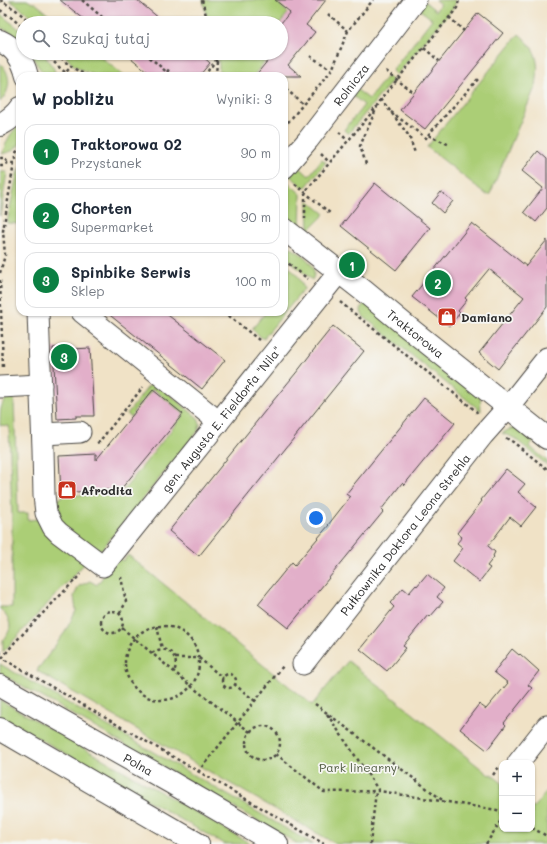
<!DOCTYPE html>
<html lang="pl">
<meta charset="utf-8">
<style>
:root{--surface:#fff;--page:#f6f6f7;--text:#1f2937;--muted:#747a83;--line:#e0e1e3;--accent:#0b8043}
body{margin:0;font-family:Mali,sans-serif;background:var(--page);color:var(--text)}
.controls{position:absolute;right:12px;bottom:12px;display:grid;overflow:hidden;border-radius:8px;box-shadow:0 1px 3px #0004}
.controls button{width:36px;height:36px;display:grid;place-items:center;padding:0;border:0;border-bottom:1px solid var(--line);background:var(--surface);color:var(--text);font:20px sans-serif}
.you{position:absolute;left:316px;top:518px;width:14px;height:14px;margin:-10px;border:3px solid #fff;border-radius:50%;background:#1a73e8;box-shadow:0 0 0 6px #1a73e833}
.badge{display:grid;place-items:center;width:26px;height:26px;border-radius:50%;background:var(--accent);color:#fff;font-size:13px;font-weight:700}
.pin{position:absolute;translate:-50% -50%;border:2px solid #fff;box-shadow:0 1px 4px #0006}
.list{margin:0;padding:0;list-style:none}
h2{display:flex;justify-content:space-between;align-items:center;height:52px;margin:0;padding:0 16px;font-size:17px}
h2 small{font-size:13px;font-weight:400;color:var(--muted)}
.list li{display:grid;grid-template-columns:26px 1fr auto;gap:12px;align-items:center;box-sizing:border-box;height:56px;margin:0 8px 8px;padding:0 8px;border:1px solid var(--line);border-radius:12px}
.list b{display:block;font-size:15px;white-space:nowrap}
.list p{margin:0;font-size:13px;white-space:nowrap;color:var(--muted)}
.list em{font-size:13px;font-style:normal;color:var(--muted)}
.icon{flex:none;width:22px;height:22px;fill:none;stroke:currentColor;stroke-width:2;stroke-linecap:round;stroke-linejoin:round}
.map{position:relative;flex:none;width:547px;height:844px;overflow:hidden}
.search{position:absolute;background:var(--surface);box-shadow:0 1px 3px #0004;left:16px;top:16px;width:272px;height:44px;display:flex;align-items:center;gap:10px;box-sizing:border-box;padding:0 14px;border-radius:22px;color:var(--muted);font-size:15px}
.panel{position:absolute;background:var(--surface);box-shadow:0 1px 3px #0004;left:16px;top:72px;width:272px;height:244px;border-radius:12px}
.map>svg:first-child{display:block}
</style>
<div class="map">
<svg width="547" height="844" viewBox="0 0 547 844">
<rect width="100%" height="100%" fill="#f6f6f2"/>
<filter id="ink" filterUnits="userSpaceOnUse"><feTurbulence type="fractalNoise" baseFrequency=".025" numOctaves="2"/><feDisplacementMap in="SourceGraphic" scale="8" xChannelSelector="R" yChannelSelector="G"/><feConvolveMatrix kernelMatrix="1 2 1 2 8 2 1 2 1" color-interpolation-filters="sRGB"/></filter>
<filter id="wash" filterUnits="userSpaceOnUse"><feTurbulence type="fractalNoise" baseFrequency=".012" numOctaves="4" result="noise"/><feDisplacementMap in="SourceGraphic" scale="16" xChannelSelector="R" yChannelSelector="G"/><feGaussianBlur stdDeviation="0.9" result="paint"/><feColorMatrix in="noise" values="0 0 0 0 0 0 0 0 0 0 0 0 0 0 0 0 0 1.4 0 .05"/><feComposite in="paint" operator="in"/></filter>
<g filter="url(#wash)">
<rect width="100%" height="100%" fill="#f0e2c6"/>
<!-- green -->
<path fill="#abce76" stroke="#6b7c50" d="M9 0H27L32 3H35L60 23H37L18 6Z
M203 0H282L279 4 288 13 280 23H208Z
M435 0H456L454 7 396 75 392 71 432 19 420 10 424 1 436 11 440 4Z
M0 14 23 32V43L13 34 0 27Z
M519 34C537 49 540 62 536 85L490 194 487 195 427 147Z
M30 53H43L54 69 56 76C53 76 51 77 49 76 41 74 34 59 30 53Z
M63 53H96L124 76H96L80 69 73 65Z
M216 53H270L271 54 253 76H219V64Z
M0 63C12 74 11 91 0 102Z
M387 76 392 81 348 134 344 130 364 105 352 95 356 89 369 99Z
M20 125V144L12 151 2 154C7 141 9 133 20 125Z
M322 159 326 162 306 187H303L288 174 298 166 309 176Z
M20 166V224L7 223 17 174Z
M1 172H7L0 216Z
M284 179 301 194 300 230 284 218Z
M308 200 325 214 309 230Z
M284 244C294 249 314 260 314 273 314 276 313 278 312 280L284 256Z
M284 263C293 270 300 277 304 289L263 339 252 329 266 312H284Z
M365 302 480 394 481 411 364 317C359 311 361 308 365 302Z
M153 383H156L198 418 200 424 198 431 102 549 93 550 61 524 54 506 59 498 64 495H85L123 491 184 414 153 389 133 412 135 414 132 418 127 414 147 388Z
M12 395 14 400 18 513H28V520L39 519 86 562 3 652V640C14 628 11 620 0 609V607H12V520L9 426 0 425C0 412 0 399 12 395Z
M519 425 535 439 529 446 547 461V465L514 438 502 433Z
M128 555 312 705 348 661 489 775 491 774 502 783V829H532V807L534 808 547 791V844H336L198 765 37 671 39 667 41 665 65 632 76 611 74 596 79 586 90 581 97 585 110 567 119 558 123 561Z
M0 664 313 844H298L0 673Z
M0 700 251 844H224L0 716Z"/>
<g id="blocks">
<!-- building -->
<path fill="#e2afc9" d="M60 0H137L165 23H89Z
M275 0H326L306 25 315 32 288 65 301 76H255L274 53H281V23L290 12Z
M478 13 503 33 425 129 400 110Z
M125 53H199L210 63 199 76H153Z
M538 151 547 159V208L536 222 524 212 543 188 522 171Z
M375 183 430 228 396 270 341 226Z
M441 192 453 201 443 213 432 203Z
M472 223 526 266 547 240V307L498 369 479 353 524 297 489 269 465 298 467 300 458 311 460 313 449 326 412 297Z
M106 312H164L225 360 202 389Z
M333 326 364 351 199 556 169 531 273 401 300 368 316 347Z
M73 347V349L90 348 94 416H76V418L57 419 53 348Z
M153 390 183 414 121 489 61 493 59 456 96 454V460Z
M424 398 455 423 404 485 402 483 381 510 383 512 288 628 258 604 292 562 295 565 329 525H328L350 497 346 494Z
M506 469 525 484 518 492 536 507 521 526 510 517 488 546 495 552 493 556 494 557 487 566 490 568 479 582 453 561 463 548 457 543 462 537 457 533 482 501 481 500Z
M427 574 444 588 437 597 443 602 430 617 428 615 403 646 406 648 387 671 360 649 394 607 390 603 403 588 409 593 416 585 417 586Z
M512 649 519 655 520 654 539 671 528 685 532 688 504 723 506 725 487 750 460 729 479 704 486 709 508 683 494 672Z"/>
</g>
</g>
<g filter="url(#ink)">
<use href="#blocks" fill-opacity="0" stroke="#494642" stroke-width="1"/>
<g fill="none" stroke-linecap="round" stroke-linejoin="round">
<defs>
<g id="street">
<path id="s1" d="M284 168 308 140 416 0"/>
<path id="s2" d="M38 312 43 449 44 495 46 513 53 527 59 533 103 566 339 272"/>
<path d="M82 312 209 414 218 423"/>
<path d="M0 387 41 385"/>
<path d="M43 434 80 432"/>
<path id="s3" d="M303 664 483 435 508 407 547 358"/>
<path d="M518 763 547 726"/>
</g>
<g id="secondary">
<path d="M0 41C16 48 23 60 27 76"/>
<path d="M0 125C8 120 15 116 20 108"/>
<path id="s4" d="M284 229 365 292 405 325 547 438"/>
<path id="s5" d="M0 686 172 783 277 844"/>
<path d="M0 729 198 844"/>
</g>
</defs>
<!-- street casing -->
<use href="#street" stroke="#494642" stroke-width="23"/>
<!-- secondary casing -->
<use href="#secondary" stroke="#494642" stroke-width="24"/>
<!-- path -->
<path stroke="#494642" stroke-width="2.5" stroke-dasharray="3 3" stroke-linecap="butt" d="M0 0 16 10 31 23
M82 0 109 23
M202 0 208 23
M0 10 12 18 23 28
M328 14 348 31
M449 17 464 31
M424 48 439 61
M46 53C54 62 61 71 72 76
M57 53C67 65 75 70 89 76
M145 53 171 76
M310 56 332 70
M386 71 414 93
M167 72 170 68
M63 76 65 73 71 67
M204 76 217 59 216 53
M216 76 217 60
M286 89 303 104
M381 99 409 136 415 153
M391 112 426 138 428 135 450 145
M284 127 332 70 348 31 373 0
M339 132 347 140
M428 135 478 79
M321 154 329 162
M0 158H4L8 163
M15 159C14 154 17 151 20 148
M366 164 360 146 377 107
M0 166H3L8 163H14L15 159 20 157
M295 184 331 214
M305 219V192L379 104 381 99 457 8 459 0
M284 260 308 279
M0 273 5 255 3 231 14 163
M0 280 3 368
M340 302 476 411 477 413
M224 312 259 340
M506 438 513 442 547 469
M97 443 99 442 143 387
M101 622a11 11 0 1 1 22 0a11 11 0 1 1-22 0Z
M120 613 126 602 121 577
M125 663a37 37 0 1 1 74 0a37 37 0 1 1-74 0Z
M157 626 162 649
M122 628 191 686 250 732
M0 651 2 658
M152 653C166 643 181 656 174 672
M0 657 324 844
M2 658 15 642 81 574
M175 658H199L223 678
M222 681a7 7 0 1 1 14 0a7 7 0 1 1-14 0Z
M234 684 255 701
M315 704 445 802
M327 714 379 791
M246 743a17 17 0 1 1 34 0a17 17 0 1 1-34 0Z
M276 754 324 792 379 791 497 810 502 813
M198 772 283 666
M493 775 499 767
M532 828 547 836
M370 844 376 791
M486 844 502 819"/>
<!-- street -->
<use href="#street" stroke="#fff" stroke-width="21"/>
<!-- secondary -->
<use href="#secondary" stroke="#fff" stroke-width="22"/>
</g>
</g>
<!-- icons -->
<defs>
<symbol id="shop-square" viewBox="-11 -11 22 22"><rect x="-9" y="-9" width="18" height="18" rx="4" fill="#c8321e" stroke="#f6f6f2"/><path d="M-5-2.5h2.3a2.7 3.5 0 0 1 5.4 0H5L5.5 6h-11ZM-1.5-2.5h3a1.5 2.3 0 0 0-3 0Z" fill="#fff"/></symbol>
</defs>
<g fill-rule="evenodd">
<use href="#shop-square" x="436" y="306" width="22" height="22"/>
<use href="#shop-square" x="56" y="479" width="22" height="22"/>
</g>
<g text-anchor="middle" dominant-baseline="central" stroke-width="3.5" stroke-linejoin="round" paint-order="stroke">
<!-- street labels -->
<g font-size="12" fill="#2b2b2b" stroke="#f6f6f2">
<text stroke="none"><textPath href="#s1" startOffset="107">Rolnicza</textPath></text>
<text stroke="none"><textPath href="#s4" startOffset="168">Traktorowa</textPath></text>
<text stroke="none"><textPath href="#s2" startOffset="469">gen. Augusta E. Fieldorfa "Nila"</textPath></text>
<text stroke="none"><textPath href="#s3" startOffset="165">Pułkownika Doktora Leona Strehla</textPath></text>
<text stroke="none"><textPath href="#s5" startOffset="159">Polna</textPath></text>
</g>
<!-- poi labels -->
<g font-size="12" font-weight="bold" fill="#2b2b2b" stroke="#f6f6f2" text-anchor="start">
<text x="461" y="317">Damiano</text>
<text x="81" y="490">Afrodita</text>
</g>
<!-- park labels -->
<g font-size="12" fill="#515c42" stroke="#f6f6f2">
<text x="358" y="767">Park linearny</text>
</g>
</g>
</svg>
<div class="controls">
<button>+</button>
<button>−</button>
</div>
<div class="you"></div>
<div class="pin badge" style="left:352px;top:265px">1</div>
<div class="pin badge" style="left:438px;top:283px">2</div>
<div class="pin badge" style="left:64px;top:357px">3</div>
<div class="search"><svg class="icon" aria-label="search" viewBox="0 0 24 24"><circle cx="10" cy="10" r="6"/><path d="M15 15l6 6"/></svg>Szukaj tutaj</div>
<section class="panel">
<h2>W pobliżu<small>Wyniki: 3</small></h2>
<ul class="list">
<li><span class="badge">1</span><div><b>Traktorowa 02</b><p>Przystanek</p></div><em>90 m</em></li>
<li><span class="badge">2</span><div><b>Chorten</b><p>Supermarket</p></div><em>90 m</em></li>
<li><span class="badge">3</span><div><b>Spinbike Serwis</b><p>Sklep</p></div><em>100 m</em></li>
</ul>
</section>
</div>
